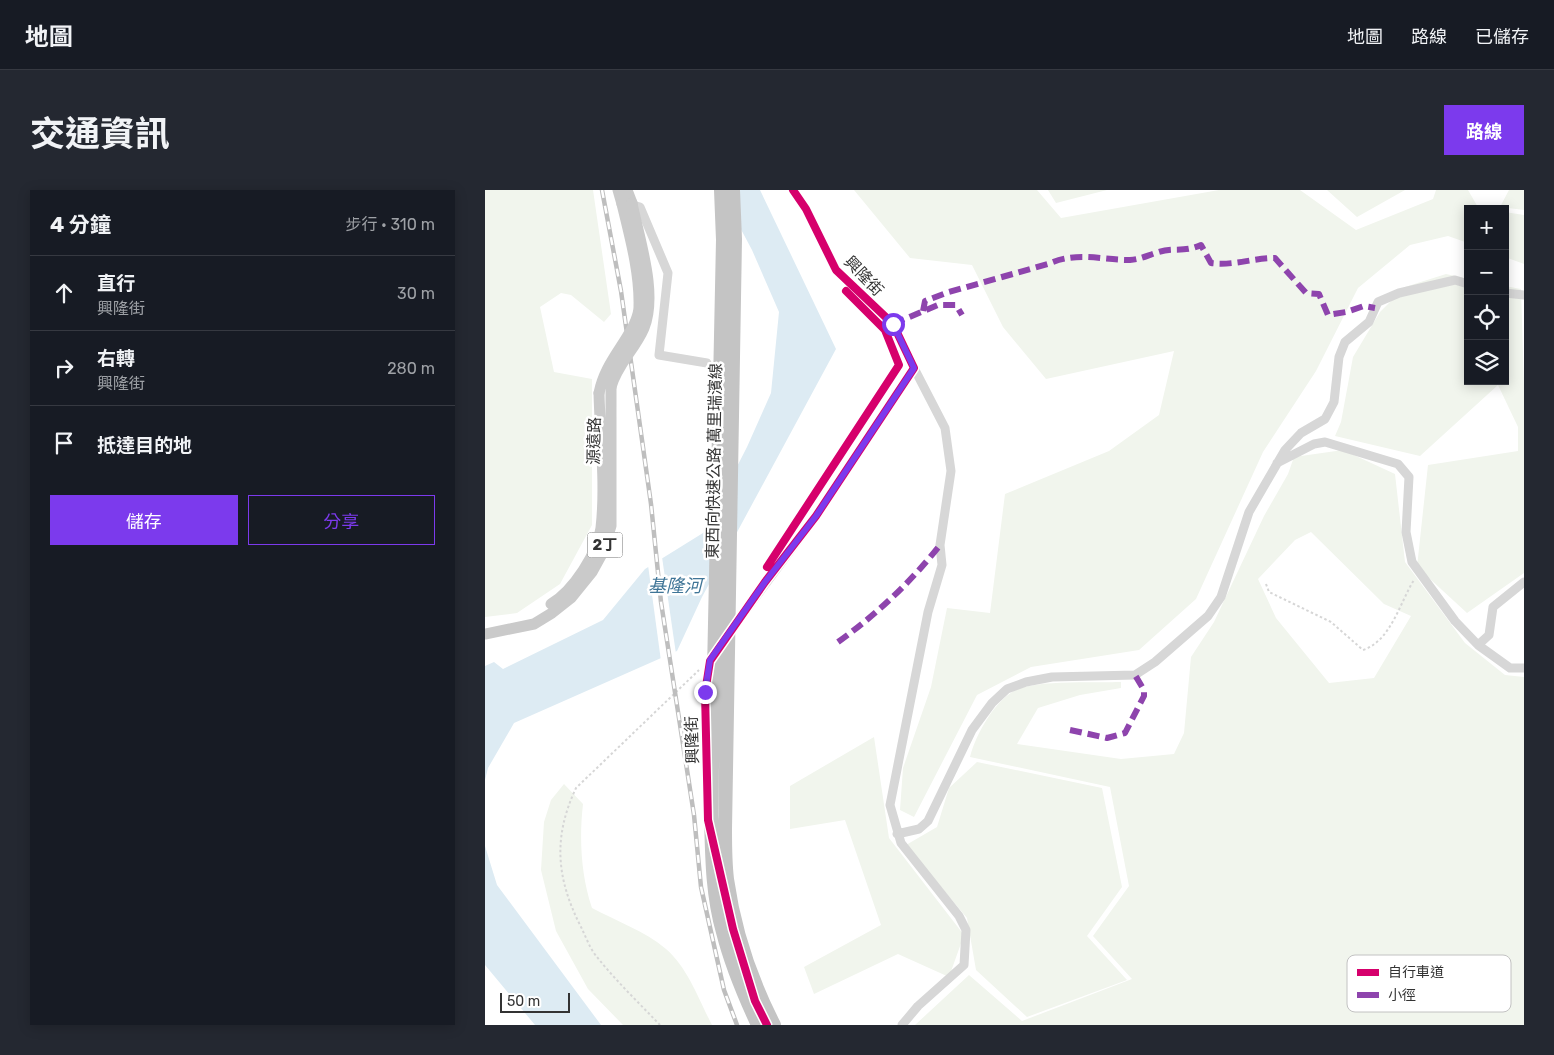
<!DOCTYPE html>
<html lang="zh-TW">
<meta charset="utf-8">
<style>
:root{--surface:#171b24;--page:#242831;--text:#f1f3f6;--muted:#9ea1a6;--line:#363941;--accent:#7c3aed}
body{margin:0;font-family:Rubik,"Noto Sans TC",sans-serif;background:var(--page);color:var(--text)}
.controls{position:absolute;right:15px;top:15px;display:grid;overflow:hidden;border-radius:0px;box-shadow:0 2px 12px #0003}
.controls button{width:45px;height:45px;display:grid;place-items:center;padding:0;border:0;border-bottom:1px solid var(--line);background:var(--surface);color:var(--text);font:25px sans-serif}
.scale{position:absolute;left:15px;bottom:12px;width:70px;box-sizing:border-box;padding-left:5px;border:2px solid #333;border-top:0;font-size:14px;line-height:18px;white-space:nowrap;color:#333;-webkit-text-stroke:4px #fff;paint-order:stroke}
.stop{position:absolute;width:15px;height:15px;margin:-11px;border:4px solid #7c3aed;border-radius:50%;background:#fff}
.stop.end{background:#7c3aed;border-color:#fff;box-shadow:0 1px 5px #0008}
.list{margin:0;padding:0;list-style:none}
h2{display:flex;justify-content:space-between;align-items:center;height:65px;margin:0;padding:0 20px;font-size:21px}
h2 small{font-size:16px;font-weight:400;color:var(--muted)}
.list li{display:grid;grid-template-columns:32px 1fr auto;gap:15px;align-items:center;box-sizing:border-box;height:75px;padding:0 20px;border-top:1px solid var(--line)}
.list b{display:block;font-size:19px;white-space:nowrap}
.list p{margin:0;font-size:16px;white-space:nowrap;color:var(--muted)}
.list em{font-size:16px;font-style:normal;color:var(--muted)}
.actions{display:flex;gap:10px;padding:15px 20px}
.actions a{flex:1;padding:11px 0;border:1px solid var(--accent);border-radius:0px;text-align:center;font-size:18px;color:var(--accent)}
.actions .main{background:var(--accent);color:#fff}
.icon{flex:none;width:28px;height:28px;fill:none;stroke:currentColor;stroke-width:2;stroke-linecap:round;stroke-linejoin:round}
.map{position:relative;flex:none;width:1039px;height:835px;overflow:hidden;border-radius:0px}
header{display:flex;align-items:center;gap:30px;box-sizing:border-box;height:70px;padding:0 25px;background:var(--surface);border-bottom:1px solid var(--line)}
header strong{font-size:24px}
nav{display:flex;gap:28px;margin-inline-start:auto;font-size:18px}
.intro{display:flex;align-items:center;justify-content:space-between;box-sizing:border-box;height:120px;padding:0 30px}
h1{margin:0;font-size:35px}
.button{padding:12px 22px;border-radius:0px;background:var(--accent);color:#fff;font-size:18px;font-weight:700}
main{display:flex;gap:30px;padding:0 30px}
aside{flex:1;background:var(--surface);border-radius:0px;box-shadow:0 2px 12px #0003}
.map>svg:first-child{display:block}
</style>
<header>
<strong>地圖</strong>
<nav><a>地圖</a><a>路線</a><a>已儲存</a></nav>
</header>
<div class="intro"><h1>交通資訊</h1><a class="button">路線</a></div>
<main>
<aside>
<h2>4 分鐘<small>步行 · 310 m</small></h2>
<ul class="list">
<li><svg class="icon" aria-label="ahead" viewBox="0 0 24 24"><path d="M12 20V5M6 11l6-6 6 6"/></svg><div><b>直行</b><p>興隆街</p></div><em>30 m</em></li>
<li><svg class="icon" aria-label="right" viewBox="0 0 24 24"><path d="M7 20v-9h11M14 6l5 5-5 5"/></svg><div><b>右轉</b><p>興隆街</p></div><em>280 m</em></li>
<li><svg class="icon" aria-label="arrive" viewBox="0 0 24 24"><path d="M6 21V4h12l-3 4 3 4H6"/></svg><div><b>抵達目的地</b></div></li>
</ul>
<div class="actions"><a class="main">儲存</a><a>分享</a></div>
</aside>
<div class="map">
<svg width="1039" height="835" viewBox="0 0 1039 835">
<rect width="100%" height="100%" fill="#fff"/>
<!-- green -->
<path fill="#f1f5ed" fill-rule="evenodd" d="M0 0H108L126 124 119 132 86 105 76 103 55 117 69 182 107 189V335L75 394 32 423 0 427Z
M369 0H552L576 28 734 0H815L871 40 948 9 951 0H983L994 19H983V53L963 46 925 55 873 98 831 181 778 262 711 409 654 460 546 477 492 505 429 627 415 620 418 578 446 497 462 418 505 423 520 304 624 261 674 225 689 161 561 189 518 137 487 75 425 68Z
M563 0H622L571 13Z
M842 0H920L872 27Z
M1024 0H1039V20L1015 17Z
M1020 22 1039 25V74L1020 67Z
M961 84 983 89V191H1020V96L1036 99 1039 196V383L982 423 932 377 943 275 1033 261V237L1013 195 935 266 850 246 856 232 868 167 895 122 920 97Z
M858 260 910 284 920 372 980 453 1020 485 1039 487V835H430L484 785 537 831 647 789 608 746 644 696 625 597 485 567C491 544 512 505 536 498 562 490 607 493 636 492V498L595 505 553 518 532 554 636 569 689 564 699 543 706 467 729 432 779 326 803 284 809 267ZM826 342 899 414 926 426 889 488 844 493 791 428 773 389 810 350Z
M389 547 404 648 479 745 464 787 413 764 329 804 319 777 396 735 360 630 305 639V596Z
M492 572 617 598 637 697 602 746 642 790 542 827 491 780 482 728 421 655 452 637 464 598Z
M79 594 98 614C94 649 96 685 107 718 131 731 160 741 181 759 203 778 214 810 227 835H138L103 799 71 741 56 680 59 632 66 610Z"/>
<!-- water -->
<path fill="#ddebf3" d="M235 0H275L351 159 217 407 192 461 29 533 3 578 0 590V476L9 472 18 479 118 430 160 379 218 343 262 257 286 203 294 122 267 60Z
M0 656 12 695 116 835H50L0 775Z"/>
<!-- pier -->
<path fill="#fff" d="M177 367 191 464 176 471 163 375Z"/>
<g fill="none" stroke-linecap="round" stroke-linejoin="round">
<!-- path -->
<path stroke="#d6d6d6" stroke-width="2" stroke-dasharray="2.5 2.5" stroke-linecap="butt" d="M781 394 784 402 846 432 878 460C906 451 915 412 929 390
M175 835C154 813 131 791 112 767 105 759 101 747 96 737 71 688 68 647 91 598L214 480"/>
<!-- minor -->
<path stroke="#d7d7d7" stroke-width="9" d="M144 14 155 17 183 83 174 165 222 173
M1020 103 1039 105
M792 273 829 254 840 252 913 274 924 287 921 342 927 372 970 431 993 455 1025 478H1039
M244 443 331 326 429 178 408 134 351 80 321 19 308 0
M993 455 1004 445 1008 417 1039 392
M221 554 220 503 224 478
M412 644 434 639 443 631 487 540 507 513 522 499 541 492 567 487 650 485 670 472 723 426 736 407 764 322 800 260 816 243 840 229 849 212 854 167 860 152 884 132 893 112 914 103 970 90 983 94
M417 835 433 816 479 775 481 740 474 726 416 653 405 615 443 422 457 375 455 355 466 281 460 238 429 178"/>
<!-- major -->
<path stroke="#cacaca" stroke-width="11" d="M133 0 137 14
M142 0 147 13
M66 414C88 401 113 363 116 338 121 294 115 247 114 203
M0 444 49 434 67 423 86 408 107 382 118 362 126 336V197"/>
<defs>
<path id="rail" d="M117 0 136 101 166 314 176 412 209 625 216 697 239 800 252 835"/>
</defs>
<!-- rail casing -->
<use href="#rail" stroke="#bebebe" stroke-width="4.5"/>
<!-- rail -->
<use href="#rail" stroke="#fff" stroke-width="2.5" stroke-dasharray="8" stroke-linecap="butt"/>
<!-- major-bridge -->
<path stroke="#cacaca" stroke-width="11" d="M126 197C132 175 150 159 159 138 173 103 154 49 147 13
M114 203C119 178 133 163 145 142 149 136 154 124 154 117 155 83 145 47 137 14"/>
<!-- highway-bridge -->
<path stroke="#c4c4c4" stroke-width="14" d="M236 0 238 50 226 625C227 664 227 704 238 742 246 774 259 805 273 835
M248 0 250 49 240 639C240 655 240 673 242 689 249 739 266 790 289 835"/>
<!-- quiet -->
<path stroke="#8e44ad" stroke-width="6" stroke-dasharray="12 6" stroke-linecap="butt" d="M438 121 440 111 464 102 563 74C592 61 615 70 645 70 657 69 663 65 674 62 690 57 698 63 716 55L726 73C748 76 768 68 790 68L821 103 834 104 843 125 861 122 879 116 890 118
M408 134 453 115H471L477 125
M353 452C392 424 425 393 455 355
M585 540 622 548 640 543 659 506V500L650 485"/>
<defs>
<path id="cycleway" d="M282 377 414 175 400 140 361 101
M282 835 270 811 248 739 223 630 220 503 225 471 280 392 331 326 429 178 408 134 351 80 321 19 308 0"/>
</defs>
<!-- cycleway casing -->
<use href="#cycleway" stroke="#fff" stroke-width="11"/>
<!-- cycleway -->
<use href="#cycleway" stroke="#d6006c" stroke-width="8"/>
</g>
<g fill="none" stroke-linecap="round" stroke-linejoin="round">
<!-- route -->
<path stroke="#7c3aed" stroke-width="6" d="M220 502 225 470 280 392 331 326 429 178 408 134"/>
</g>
<g text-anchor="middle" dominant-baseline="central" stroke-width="5" stroke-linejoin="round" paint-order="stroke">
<!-- shield labels -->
<rect fill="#fff" stroke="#707070" stroke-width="1" x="102.5" y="342.5" width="35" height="25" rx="4"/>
<g font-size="15" font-weight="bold" fill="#333">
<text x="120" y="355">2丁</text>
</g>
<!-- street labels -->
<g font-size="16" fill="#333" stroke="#fff">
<text transform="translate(379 86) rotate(46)">興隆街</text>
<text transform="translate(109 251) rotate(-89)">源遠路</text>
<text transform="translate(229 271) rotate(-89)">東西向快速公路 萬里瑞濱線</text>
<text transform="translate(207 550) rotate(-92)">興隆街</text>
</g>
<!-- water labels -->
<g font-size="18" font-style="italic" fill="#3f7597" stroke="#fff">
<text x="190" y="396">基隆河</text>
</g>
</g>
<!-- legend -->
<rect x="862" y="765" width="164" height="57" rx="8" fill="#fff" stroke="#c2c2c2" stroke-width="1"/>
<rect x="872" y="779" width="22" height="7" fill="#d6006c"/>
<rect x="872" y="802" width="22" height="6" fill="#8e44ad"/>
<g font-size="14" fill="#333">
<text x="903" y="787">自行車道</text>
<text x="903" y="810">小徑</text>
</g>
</svg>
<div class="controls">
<button>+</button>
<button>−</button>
<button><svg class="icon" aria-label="locate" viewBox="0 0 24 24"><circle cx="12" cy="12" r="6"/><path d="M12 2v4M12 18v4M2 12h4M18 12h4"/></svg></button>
<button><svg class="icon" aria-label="layers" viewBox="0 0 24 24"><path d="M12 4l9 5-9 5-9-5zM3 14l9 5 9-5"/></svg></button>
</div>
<div class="scale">50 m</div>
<div class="stop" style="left:408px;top:134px"></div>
<div class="stop end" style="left:220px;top:502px"></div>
</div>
</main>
